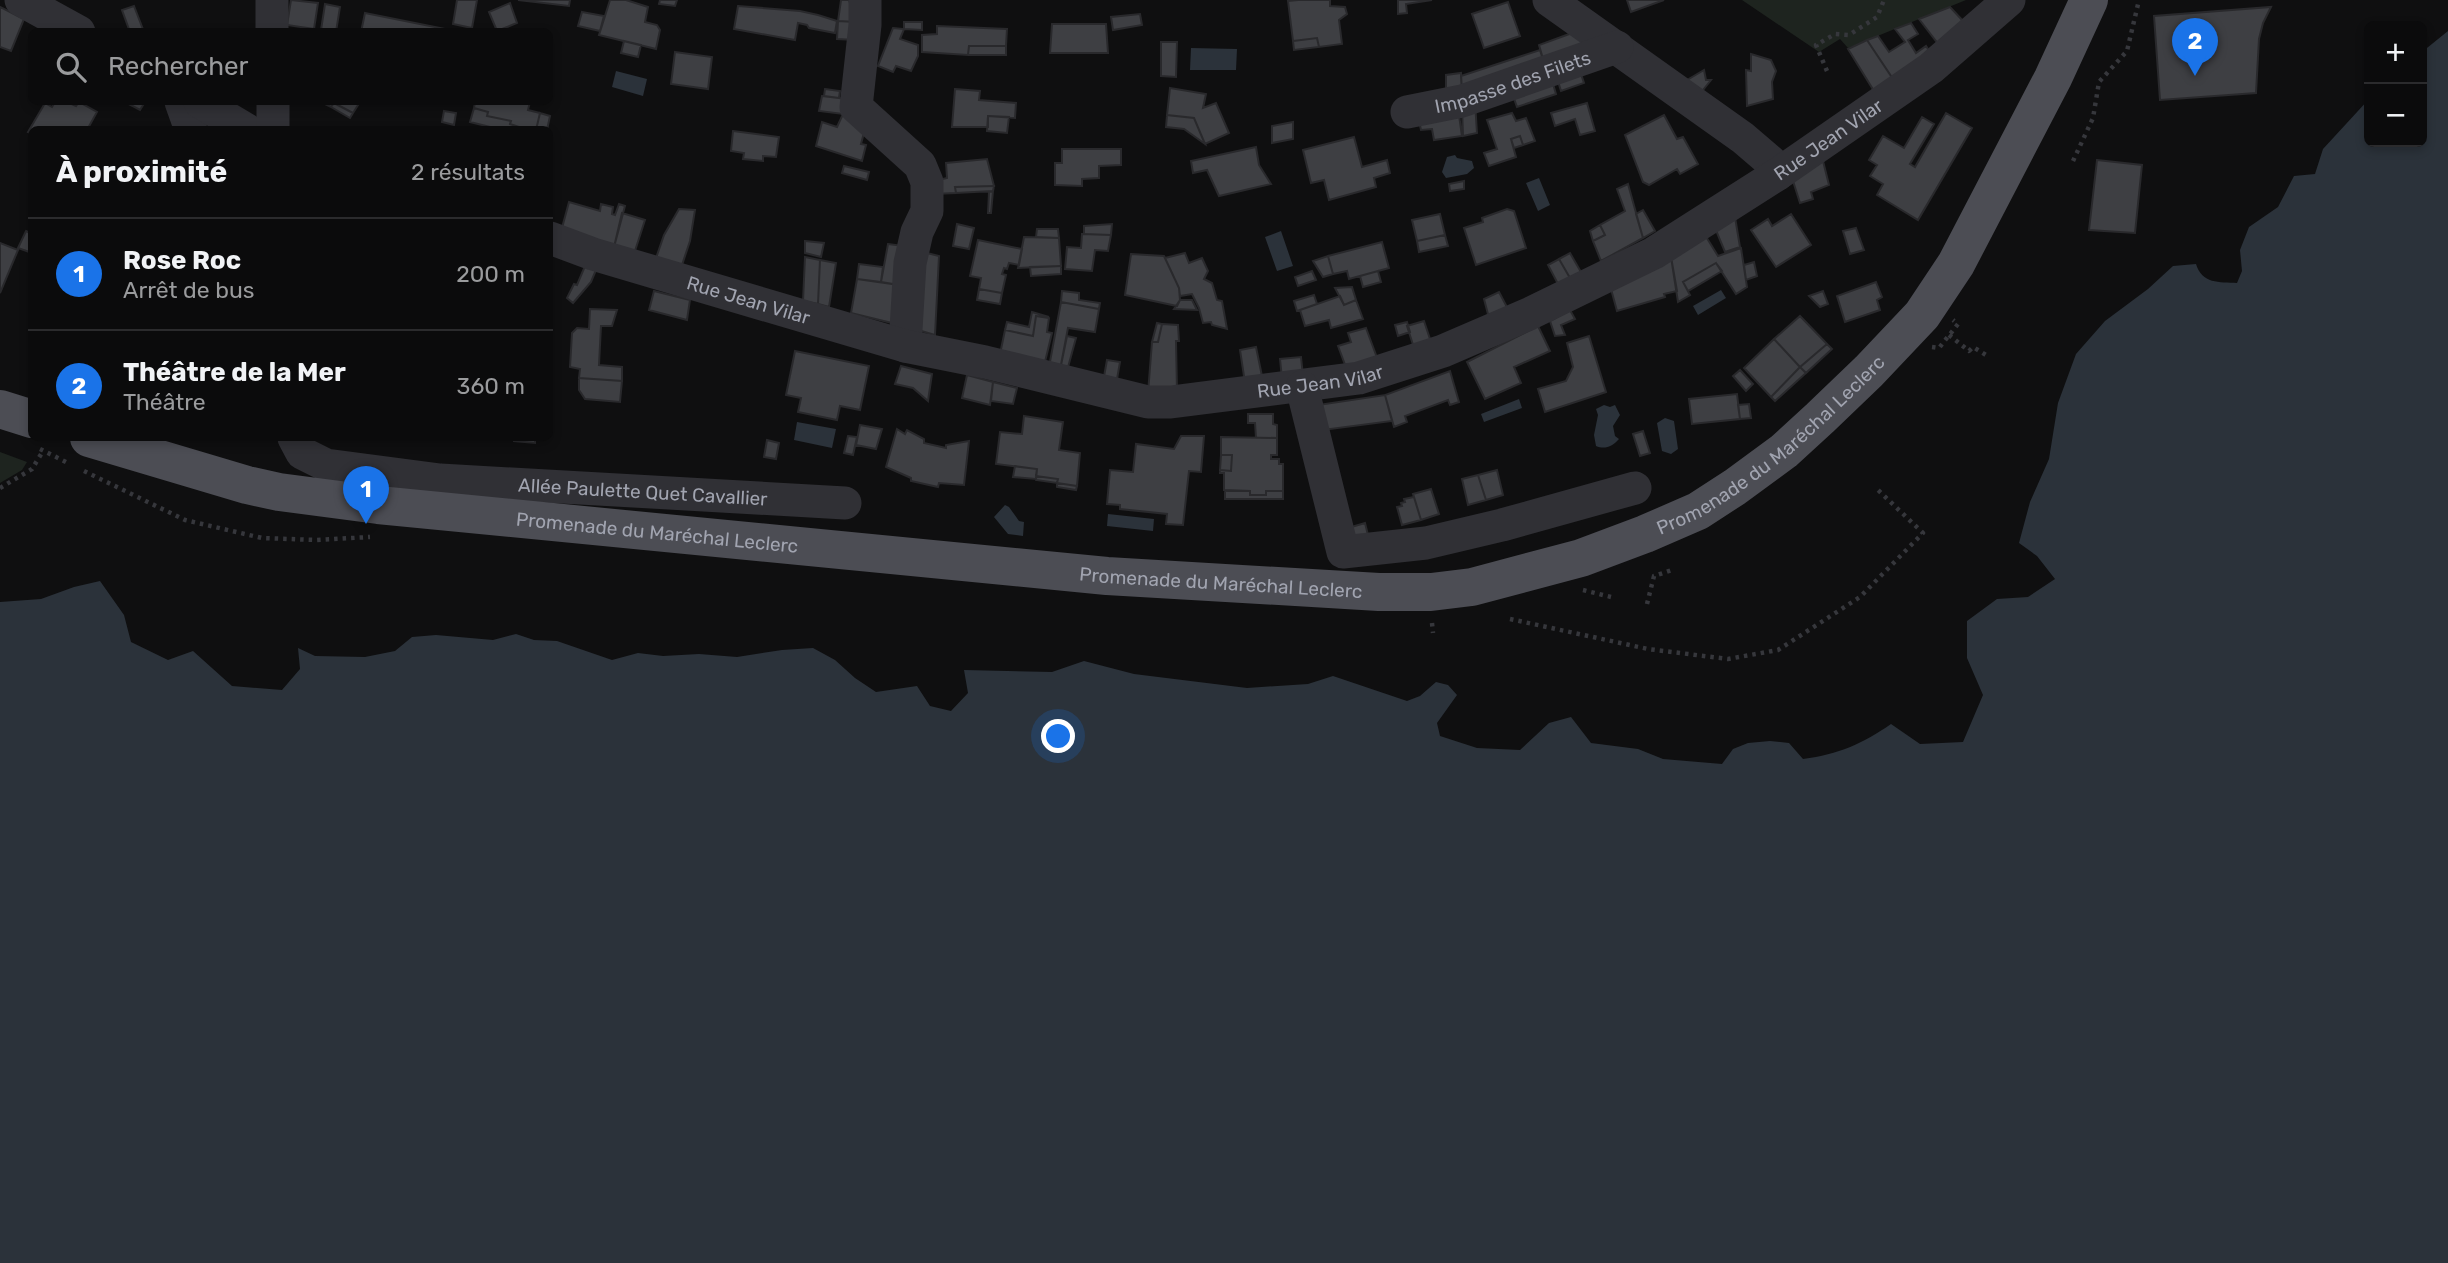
<!DOCTYPE html>
<html lang="fr">
<meta charset="utf-8">
<style>
:root{--surface:#0b0b0c;--page:#19191a;--text:#f1f3f6;--muted:#9a9b9d;--line:#2b2b2d;--accent:#1a73e8}
body{margin:0;font-family:Rubik,sans-serif;background:var(--page);color:var(--text)}
.controls{position:absolute;right:21px;top:21px;display:grid;overflow:hidden;border-radius:10px;box-shadow:0 4px 10px #0003}
.controls button{width:63px;height:63px;display:grid;place-items:center;padding:0;border:0;border-bottom:2px solid var(--line);background:var(--surface);color:var(--text);font:35px sans-serif}
.you{position:absolute;left:1059px;top:737px;width:24px;height:24px;margin:-18px;border:5px solid #fff;border-radius:50%;background:#1a73e8;box-shadow:0 0 0 10px #1a73e833}
.badge{display:grid;place-items:center;width:46px;height:46px;border-radius:50%;background:var(--accent);color:#fff;font-size:23px;font-weight:700}
.pin{position:absolute;translate:-50% -58px;filter:drop-shadow(0 2px 4px #0008)}
.pin::after{content:'';position:absolute;top:37px;width:24px;height:21px;background:inherit;clip-path:polygon(0 0,100% 0,50% 100%)}
.list{margin:0;padding:0;list-style:none}
h2{display:flex;justify-content:space-between;align-items:center;height:91px;margin:0;padding:0 28px;font-size:30px}
h2 small{font-size:23px;font-weight:400;color:var(--muted)}
.list li{display:grid;grid-template-columns:46px 1fr auto;gap:21px;align-items:center;box-sizing:border-box;height:112px;padding:0 28px;border-top:2px solid var(--line)}
.list b{display:block;font-size:26px;white-space:nowrap}
.list p{margin:0;font-size:23px;white-space:nowrap;color:var(--muted)}
.list em{font-size:23px;font-style:normal;color:var(--muted)}
.icon{flex:none;width:38px;height:38px;fill:none;stroke:currentColor;stroke-width:2;stroke-linecap:round;stroke-linejoin:round}
.map{position:relative;flex:none;width:2448px;height:1263px;overflow:hidden}
.search{position:absolute;background:var(--surface);box-shadow:0 4px 10px #0003;left:28px;top:28px;width:525px;height:77px;display:flex;align-items:center;gap:18px;box-sizing:border-box;padding:0 24px;border-radius:10px;color:var(--muted);font-size:26px}
.panel{position:absolute;background:var(--surface);box-shadow:0 4px 10px #0003;left:28px;top:126px;width:525px;height:315px;border-radius:10px}
.map>svg:first-child{display:block}
</style>
<div class="map">
<svg width="2448" height="1263" viewBox="0 0 2448 1263">
<rect width="100%" height="100%" fill="#0f0f10"/>
<!-- green -->
<path fill="#1e241f" d="M1742 0H1966L1848 48 1840 39 1819 52Z
M0 452 27 462 22 470 0 483Z"/>
<!-- water -->
<path fill="#2b323a" d="M2448 31V1263H0V602L41 599 74 587 100 581 124 615 131 642 168 660 193 651 232 686 282 690 300 669 298 648 315 656 365 657 395 651 412 637 436 635 493 640 516 634 534 640 557 641 612 660 638 653 663 656 699 654 737 657 782 650 813 648 835 660 855 678 876 692 917 686 930 706 951 711 968 693 964 670 1052 672 1084 661 1134 674 1247 688 1308 684 1333 676 1407 701 1420 696 1436 682 1448 685 1457 695 1437 723 1440 736 1477 748 1520 750 1549 723 1571 717 1591 743 1638 749 1663 759 1722 764 1733 749 1748 743 1770 741 1789 743 1803 759C1839 754 1862 744 1891 724L1920 744 1963 742 1983 695 1967 658V621L1997 599 2028 597 2055 579 2037 556 2019 543 2030 502 2049 459 2058 403 2076 354 2105 321 2148 289 2173 266 2196 264C2202 284 2219 282 2237 283L2242 271 2240 250 2249 227 2278 207 2294 176 2315 174 2323 149 2369 99V142H2422V52Z
M1191 48 1237 49 1236 70H1190Z
M616 71 647 79 643 96 612 87Z
M1455 155 1457 158 1472 161 1474 168 1467 174 1446 178 1442 172 1447 157Z
M1539 178 1550 205 1538 211 1526 183Z
M1281 231 1293 266 1277 271 1265 237Z
M1721 290 1726 298 1698 315 1693 306Z
M1519 399 1522 408 1484 422 1481 414Z
M1604 405 1610 407 1615 405 1620 415 1613 426 1615 436 1619 439C1613 446 1605 450 1596 446L1594 435 1598 415 1596 409Z
M1665 418 1674 421 1678 449 1671 454 1662 451 1657 423Z
M797 422 836 429 832 448 794 440Z
M1005 505 1009 507 1019 521 1024 522 1023 536 1008 534 994 517Z
M1108 514 1154 519 1153 531 1107 526Z"/>
<!-- building -->
<path fill="#3e3f43" stroke="#29292c" stroke-width="2" d="M291 0 318 3 314 29 287 25Z
M457 0H477L472 28 453 24Z
M518 0H570L569 6Z
M610 0H626L648 7 645 22 657 25 660 30 656 49 599 35Z
M660 0H677L675 6 659 4Z
M841 0H849L856 22 838 21Z
M1298 0H1330V6L1345 7 1347 14 1339 20 1342 44 1319 47 1317 38 1293 41 1288 1Z
M1398 0H1432L1406 4 1407 13 1398 14Z
M1627 0H1664L1631 12Z
M1508 2 1520 36 1484 48 1472 14Z
M510 3 517 23 497 31 489 12Z
M325 4 340 7 336 32 321 30Z
M134 6 144 32H130L122 10Z
M738 6 800 11 818 15 837 21 835 33 809 28 807 25 798 23 795 40 734 29Z
M0 7 24 19 11 51 0 47Z
M1950 7 1964 22 1939 45 1919 19Z
M2271 7 2263 23 2259 39 2256 93 2160 100 2154 16Z
M582 12 604 16 600 31 578 26Z
M365 13 445 29 444 32H361Z
M1140 14 1142 25 1113 30 1111 17Z
M838 21 856 22 855 40 837 39Z
M904 22H922V30L904 29Z
M1911 23 1918 34 1908 40 1916 53 1926 46 1930 52 1893 79 1867 40 1878 36 1889 52 1905 42 1895 29Z
M1052 24H1106L1108 53H1050Z
M937 26 1007 29 1006 46H969L968 55 922 52V35L937 34Z
M893 28 904 29 900 39 918 45V56L911 71 896 66 893 72 878 66Z
M1572 33 1593 50 1545 66 1539 45Z
M1317 38 1319 47 1294 50 1293 41Z
M1867 40 1893 79 1874 91 1848 49Z
M624 41 641 45 638 57 621 53Z
M1161 42H1177L1176 77 1161 76Z
M969 46H1006V55H968Z
M1540 50 1545 66 1462 94 1461 76Z
M675 52 712 57 708 89 671 84Z
M1751 54 1771 60 1776 71 1772 82 1773 99 1747 106 1746 70 1751 71Z
M1579 68 1584 83 1561 91 1556 75Z
M1704 70 1706 80H1711L1699 95 1682 83Z
M1461 73 1462 94 1446 97V75Z
M1551 77 1556 94 1517 107 1511 90Z
M1170 88 1206 94 1203 108 1216 103 1229 133 1205 144 1194 118 1167 115Z
M825 89 840 91 839 98 824 96Z
M955 89 980 91 979 100 1016 103 1015 118 988 116V127H952Z
M822 96 847 99 843 114 819 111Z
M55 102H67L76 106 79 102 97 112 87 130H32V134L28 132 45 103 52 107Z
M125 102H145L140 110Z
M321 102H360L353 113 334 103 331 107Z
M475 102H530L528 110 540 113 536 130 522 129 510 124 511 121 487 116 488 112 474 108Z
M1475 102 1477 133 1463 136 1462 107Z
M334 103 353 113 350 118 331 107Z
M1587 103 1595 131 1580 135 1575 119 1555 126 1551 113Z
M474 108 488 112 487 116 511 121 510 124 522 128V130H502L470 122Z
M1458 108 1462 136 1434 140 1432 129 1421 130 1418 117Z
M444 111 456 113 454 125 442 122Z
M540 113 550 116 547 130H536Z
M1512 113 1516 121 1526 118 1535 141 1523 145 1520 136 1511 139 1516 157 1489 166 1484 153 1497 149 1487 120Z
M1946 113 1972 128 1918 220 1877 195 1883 184 1870 176 1877 165 1869 160 1883 136 1904 148 1922 117 1934 124 1910 164 1915 167Z
M843 114 865 129 861 144 866 145 862 161 816 146 822 122 837 127Z
M1167 115 1194 118 1205 144 1184 129 1166 127Z
M1664 115 1677 139 1683 137 1698 164 1680 174 1677 169 1649 185 1643 182 1625 135Z
M988 116 1009 117 1007 133 987 131Z
M1293 122V139L1272 143V126Z
M733 131 779 137 776 157 763 156V161L743 159 744 153 731 151Z
M1520 136 1523 145 1514 148 1511 139Z
M1354 137 1362 167 1387 160 1390 173 1374 178 1376 187 1329 200 1324 180 1311 183 1303 150Z
M1256 147 1259 165 1271 184 1219 196 1207 170 1193 173 1191 161Z
M1062 149H1121V165L1099 166V178L1082 179V186L1055 185V163H1062Z
M987 159 994 186 955 187 956 193 933 194 934 181 947 178 946 163Z
M2097 160 2142 165 2135 233 2089 230Z
M1823 161 1829 185 1811 192 1813 199 1800 203 1793 181Z
M844 166 869 172 867 180 842 173Z
M1464 181V189L1450 191 1449 184Z
M1628 184 1643 238 1601 261 1593 241 1605 235 1600 225 1625 211 1617 189Z
M994 186 993 191 956 193 955 187Z
M993 191 991 213H988L989 192Z
M569 202 600 211 601 204 613 207 612 214 615 215 619 204 625 206 614 247 562 228Z
M679 209 695 210 690 241 681 268 655 261 664 235Z
M1507 209 1514 211 1526 248 1476 265 1464 228 1483 222 1482 218Z
M1643 210 1655 231 1643 238 1636 214Z
M622 213 645 220 634 254 614 247Z
M1440 214 1445 235 1417 241 1412 220Z
M1791 214 1811 245 1776 267 1751 230 1768 219 1772 226Z
M1735 217 1740 247 1725 252 1715 228Z
M957 224 974 228 969 249 953 246Z
M1112 224 1111 235 1084 234V226Z
M1600 225 1605 235 1593 241 1590 231Z
M1856 228 1864 250 1850 254 1843 231Z
M1037 229H1058L1059 238 1036 237Z
M26 231 32 234V253L18 248Z
M1082 234 1111 235 1108 251 1095 250 1092 271 1065 269 1067 247 1081 248Z
M1445 235 1448 246 1419 252 1417 241Z
M1705 235 1718 256 1741 248 1747 287 1736 294 1716 263 1683 282 1690 295 1678 302 1671 257Z
M1024 237 1059 238 1061 266 1018 268Z
M978 240 1022 249 1019 265 1009 263 1007 269 1004 268 1002 274 1006 275 1002 293 979 289 981 278 970 276Z
M805 241 824 243 821 257 805 253Z
M1382 242 1389 268 1349 279 1347 271 1333 274 1328 256Z
M0 243 18 250 0 293Z
M888 244 904 246 899 285 881 282Z
M919 251 939 256 935 335 911 328Z
M1185 253 1189 263 1202 258 1208 271 1204 279 1212 283 1217 300 1222 301 1227 329 1212 325 1211 322 1203 323 1199 308 1192 294 1180 296 1179 288 1165 258Z
M1570 253 1581 272 1570 278 1559 259Z
M1131 254 1164 256 1179 288 1180 300 1177 306 1125 295Z
M1328 256 1333 274 1323 277 1313 261Z
M805 257 820 260 818 304 803 301Z
M1671 257 1677 291 1664 294 1665 297 1617 311 1611 289Z
M1559 259 1570 278 1558 284 1548 265Z
M820 260 836 263 829 307 818 304Z
M1754 262 1757 276 1746 280 1744 265Z
M1716 263 1722 271 1688 291 1683 282Z
M859 264 883 267 881 282 857 279Z
M585 266 596 270 591 282 573 303 567 298 574 284 577 285Z
M1061 266V274L1031 276 1030 267Z
M1312 271 1316 280 1298 286 1295 277Z
M1378 271 1381 282 1363 287 1360 276Z
M857 279 899 285 896 324 851 313Z
M1876 282 1882 297 1877 300 1880 310 1845 322 1837 296Z
M1352 287 1356 300 1344 305 1335 288Z
M979 289 1002 293 1000 304 977 300Z
M654 291 690 300 687 320 649 310Z
M1062 291 1079 293V300L1100 303 1099 309 1061 302Z
M1823 291 1828 304 1820 307 1809 296Z
M1499 292 1508 309 1489 318 1484 299Z
M1314 295 1317 304 1297 311 1294 301Z
M1340 296 1344 305 1356 300 1363 319 1331 328 1329 320 1305 326 1300 310Z
M1180 300H1192L1197 310 1174 309Z
M1061 302 1099 309 1095 332 1068 328 1060 370 1049 367Z
M590 309 617 310 612 326H601L599 365 622 367V381L579 378 580 369 570 367 572 333 577 328 589 329Z
M1570 310 1575 319 1561 325 1565 335 1555 336 1550 321Z
M1032 312 1049 317 1036 316 1033 336 1005 330 1007 322 1029 327Z
M1036 316 1049 318 1047 332 1052 333 1044 366 1000 354 1005 330 1033 336Z
M1800 316 1827 344 1800 367 1774 339Z
M1424 321 1432 345 1415 351 1407 326Z
M1407 322 1410 332 1398 336 1395 325Z
M1157 323 1162 324 1158 342H1152Z
M1162 324 1178 325 1179 341H1176L1177 390 1148 393 1152 342H1158Z
M1538 326 1550 351 1514 367 1521 383 1485 399 1467 362Z
M1366 328 1379 363 1347 370 1338 346 1351 342 1348 333Z
M1067 336 1076 338 1067 371 1060 370Z
M1589 336 1606 392 1545 412 1538 389 1566 381 1573 367 1567 343Z
M1774 339 1800 367 1771 397 1744 368Z
M1827 344 1832 349 1806 373 1800 367Z
M1256 347 1263 381 1245 383 1240 350Z
M795 351 869 366 860 410 840 406 837 420 798 412 801 398 786 395Z
M1301 357 1303 376 1282 379 1280 359Z
M1107 360 1120 362 1116 385 1103 382Z
M901 366 932 374 928 401 913 388 895 384Z
M1800 367 1806 373 1775 401 1771 397Z
M1740 370 1753 384 1746 391 1733 376Z
M1450 371 1459 402 1450 405 1448 400 1405 416 1407 422 1394 427 1385 395Z
M967 375 993 382 990 405 962 398Z
M579 378 622 381 620 402 585 399 579 390Z
M993 382 1017 388 1013 404 991 401Z
M1737 394 1740 419 1692 424 1689 399Z
M1385 395 1392 421 1323 430 1318 405Z
M1749 404 1751 418 1740 419 1738 405Z
M1248 414H1273V424L1277 425V438H1256L1255 423H1248Z
M1024 416 1063 422 1059 450 1080 453 1077 486 1057 483 1058 479 1036 476 1037 469 996 464 1000 432 1022 434Z
M860 425 882 429 876 449 856 445Z
M897 429 905 434 907 430 924 439V443L946 448V445L969 441 964 485 939 483 938 487 911 481V478L886 467Z
M1643 431 1650 453 1640 456 1633 434Z
M848 436 857 437 853 455 844 453Z
M1181 436H1204L1201 472 1189 471 1183 525 1166 524 1167 514 1120 509V505L1107 504 1110 470 1133 472 1136 444 1174 449Z
M1221 437 1277 438V455H1271V459H1279V464H1283V491H1266V495H1250V491L1224 490V473H1220V470L1231 471 1232 455H1221Z
M514 438H535V443L514 441Z
M767 440 779 443 776 459 764 457Z
M1221 455H1232L1231 471 1220 470Z
M1015 466 1037 469 1036 479 1013 477Z
M1497 470 1503 495 1486 500 1478 475Z
M1478 475 1486 500 1468 505 1462 479Z
M1036 476 1058 479 1057 483 1036 480Z
M1057 483 1077 486 1076 490 1057 487Z
M1431 489 1439 514 1421 520 1413 494Z
M1225 491H1250V495H1266V491H1283V499H1225Z
M1414 497 1421 520 1402 525 1397 507 1402 506 1401 503 1405 502 1404 499Z
M1365 523 1368 535 1351 540 1348 528Z"/>
<g fill="none" stroke-linecap="round" stroke-linejoin="round">
<!-- path -->
<path stroke="#36373c" stroke-width="4.5" stroke-dasharray="3.5 5" stroke-linecap="butt" d="M1827 71 1816 45 1835 34 1849 35 1877 17 1884 0
M2073 161 2093 118 2099 82 2127 51 2139 0
M1949 335 1969 351 1973 347 1986 355
M1932 347 1939 348 1958 324 1953 320
M40 449 70 464
M84 471 185 520 262 538 317 540 370 537
M0 488 32 469 43 451
M1583 590 1611 597
M1647 604 1654 576 1672 570
M1510 619 1648 649 1728 659 1778 650 1860 597 1923 533 1878 490
M1432 623 1433 633"/>
<!-- minor -->
<g stroke="#303035" stroke-width="33">
<path d="M21 0 79 32"/>
<path d="M272 0V32"/>
<path d="M865 0V25L856 107 920 165 927 182V211L917 232 910 263 905 346"/>
<path d="M1549 0 1743 138 1771 162 1778 174"/>
<path d="M181 102 191 130"/>
<path d="M200 102 247 130"/>
<path d="M273 102V130"/>
<path id="s1" d="M1407 112 1462 101 1617 47"/>
<path id="s2" d="M550 238 593 254 905 346 985 362 1148 402H1171L1359 378 1443 351 1529 314 1654 253 1778 174 1931 68 2009 0"/>
<path d="M1302 387 1343 552 1426 543 1502 525 1635 488"/>
<path id="s3" d="M294 438 302 453 326 465 440 480 845 503"/>
</g>
<!-- major -->
<g stroke="#4c4d54" stroke-width="38">
<path d="M0 409 32 419"/>
<path id="s4" d="M89 438 247 485 279 492 378 505 1107 576 1379 592H1431L1472 587 1581 558 1645 534 1698 511 1735 487 1784 451 1820 418 1869 371 1922 315 1956 264 2053 78 2089 0"/>
</g>
</g>
<g text-anchor="middle" dominant-baseline="central" stroke-width="6" stroke-linejoin="round" paint-order="stroke">
<!-- street labels -->
<g font-size="19" fill="#a1a4b0" stroke="#0a0a0b">
<text stroke="none"><textPath href="#s1" startOffset="110">Impasse des Filets</textPath></text>
<text stroke="none"><textPath href="#s2" startOffset="1362">Rue Jean Vilar</textPath></text>
<text stroke="none"><textPath href="#s2" startOffset="208">Rue Jean Vilar</textPath></text>
<text stroke="none"><textPath href="#s2" startOffset="794">Rue Jean Vilar</textPath></text>
<text stroke="none"><textPath href="#s4" startOffset="1732">Promenade du Maréchal Leclerc</textPath></text>
<text stroke="none"><textPath href="#s3" startOffset="362">Allée Paulette Quet Cavallier</textPath></text>
<text stroke="none"><textPath href="#s4" startOffset="578">Promenade du Maréchal Leclerc</textPath></text>
<text stroke="none"><textPath href="#s4" startOffset="1144">Promenade du Maréchal Leclerc</textPath></text>
</g>
</g>
</svg>
<div class="controls">
<button>+</button>
<button>−</button>
</div>
<div class="you"></div>
<div class="pin badge" style="left:366px;top:524px">1</div>
<div class="pin badge" style="left:2195px;top:76px">2</div>
<div class="search"><svg class="icon" aria-label="search" viewBox="0 0 24 24"><circle cx="10" cy="10" r="6"/><path d="M15 15l6 6"/></svg>Rechercher</div>
<section class="panel">
<h2>À proximité<small>2 résultats</small></h2>
<ul class="list">
<li><span class="badge">1</span><div><b>Rose Roc</b><p>Arrêt de bus</p></div><em>200 m</em></li>
<li><span class="badge">2</span><div><b>Théâtre de la Mer</b><p>Théâtre</p></div><em>360 m</em></li>
</ul>
</section>
</div>
